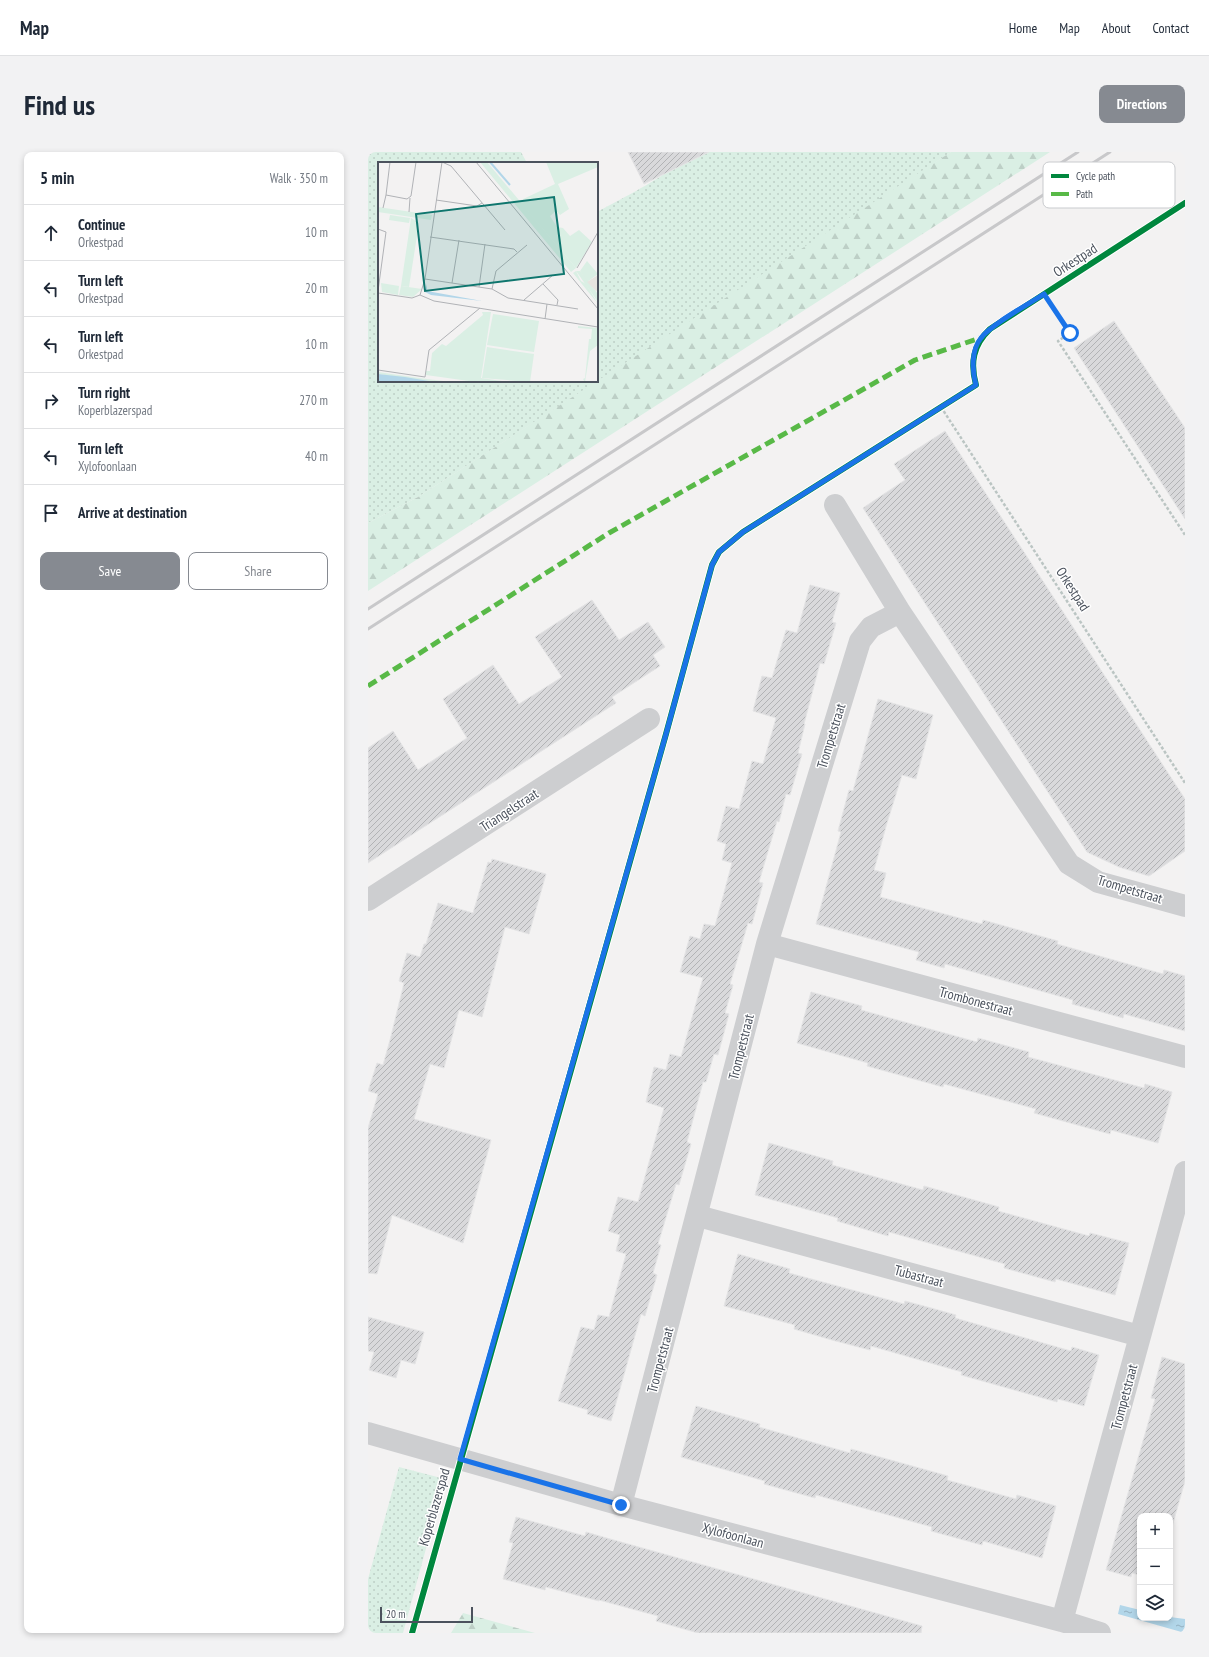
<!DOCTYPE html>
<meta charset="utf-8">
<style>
:root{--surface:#fff;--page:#f2f2f3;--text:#1f2937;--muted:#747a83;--line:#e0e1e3;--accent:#868a91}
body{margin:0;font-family:"PT Sans Narrow",sans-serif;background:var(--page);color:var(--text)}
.controls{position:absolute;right:12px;bottom:12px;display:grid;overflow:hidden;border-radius:8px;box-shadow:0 2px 6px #0003}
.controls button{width:36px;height:36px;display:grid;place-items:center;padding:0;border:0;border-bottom:1px solid var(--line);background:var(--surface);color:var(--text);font:20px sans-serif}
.scale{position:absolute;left:12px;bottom:10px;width:93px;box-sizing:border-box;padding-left:4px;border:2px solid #4b525d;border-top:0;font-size:11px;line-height:14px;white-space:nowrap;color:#4b525d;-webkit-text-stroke:3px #fff;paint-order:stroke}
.stop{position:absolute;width:12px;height:12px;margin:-9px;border:3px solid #1a73e8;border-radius:50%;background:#fff}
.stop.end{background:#1a73e8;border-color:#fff;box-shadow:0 1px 4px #0008}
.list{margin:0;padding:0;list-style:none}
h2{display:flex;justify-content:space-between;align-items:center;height:52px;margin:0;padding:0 16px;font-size:17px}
h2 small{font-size:13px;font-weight:400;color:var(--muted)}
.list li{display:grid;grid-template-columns:26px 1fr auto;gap:12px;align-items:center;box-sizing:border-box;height:56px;padding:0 16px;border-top:1px solid var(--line)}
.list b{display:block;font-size:15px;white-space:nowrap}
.list p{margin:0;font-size:13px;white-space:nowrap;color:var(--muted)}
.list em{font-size:13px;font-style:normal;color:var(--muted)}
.actions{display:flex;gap:8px;padding:12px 16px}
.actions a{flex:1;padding:9px 0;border:1px solid var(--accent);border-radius:8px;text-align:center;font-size:14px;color:var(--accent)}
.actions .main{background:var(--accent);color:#fff}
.icon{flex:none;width:22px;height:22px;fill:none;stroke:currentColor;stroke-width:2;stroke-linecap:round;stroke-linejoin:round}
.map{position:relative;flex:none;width:817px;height:1481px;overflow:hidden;border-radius:8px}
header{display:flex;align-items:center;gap:24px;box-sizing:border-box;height:56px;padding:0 20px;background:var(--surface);border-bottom:1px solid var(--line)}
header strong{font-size:19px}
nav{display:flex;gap:22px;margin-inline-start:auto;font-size:14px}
.intro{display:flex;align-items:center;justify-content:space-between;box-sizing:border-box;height:96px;padding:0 24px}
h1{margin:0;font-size:28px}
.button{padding:10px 18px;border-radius:8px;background:var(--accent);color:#fff;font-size:14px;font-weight:700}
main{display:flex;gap:24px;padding:0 24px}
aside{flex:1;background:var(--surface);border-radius:8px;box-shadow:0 2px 6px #0003}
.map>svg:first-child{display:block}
</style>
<header>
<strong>Map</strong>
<nav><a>Home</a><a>Map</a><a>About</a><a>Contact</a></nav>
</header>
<div class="intro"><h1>Find us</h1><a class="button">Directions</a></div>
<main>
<aside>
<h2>5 min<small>Walk · 350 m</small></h2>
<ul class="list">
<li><svg class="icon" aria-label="ahead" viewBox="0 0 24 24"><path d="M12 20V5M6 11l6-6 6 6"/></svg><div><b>Continue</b><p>Orkestpad</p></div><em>10 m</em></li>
<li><svg class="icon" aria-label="left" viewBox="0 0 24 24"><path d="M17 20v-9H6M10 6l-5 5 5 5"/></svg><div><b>Turn left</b><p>Orkestpad</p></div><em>20 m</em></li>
<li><svg class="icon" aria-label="left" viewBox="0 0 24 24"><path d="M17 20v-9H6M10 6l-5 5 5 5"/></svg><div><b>Turn left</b><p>Orkestpad</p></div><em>10 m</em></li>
<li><svg class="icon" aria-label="right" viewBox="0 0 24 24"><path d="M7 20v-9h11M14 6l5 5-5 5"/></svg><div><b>Turn right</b><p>Koperblazerspad</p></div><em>270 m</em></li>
<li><svg class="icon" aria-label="left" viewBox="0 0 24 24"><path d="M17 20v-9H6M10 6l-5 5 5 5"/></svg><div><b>Turn left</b><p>Xylofoonlaan</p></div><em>40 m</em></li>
<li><svg class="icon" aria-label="arrive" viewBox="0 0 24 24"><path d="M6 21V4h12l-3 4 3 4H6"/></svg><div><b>Arrive at destination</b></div></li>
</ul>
<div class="actions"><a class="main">Save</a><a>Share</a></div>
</aside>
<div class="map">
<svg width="817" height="1481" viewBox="0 0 817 1481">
<defs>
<pattern id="grass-dots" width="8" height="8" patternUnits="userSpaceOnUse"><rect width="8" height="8" fill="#daefe4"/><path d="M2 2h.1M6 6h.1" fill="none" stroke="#bdcfc6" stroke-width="1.8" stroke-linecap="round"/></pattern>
<pattern id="forest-firs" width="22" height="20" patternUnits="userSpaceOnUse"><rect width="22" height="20" fill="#daefe4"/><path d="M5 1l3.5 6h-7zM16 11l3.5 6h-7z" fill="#bdcfc6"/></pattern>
<pattern id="water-ripples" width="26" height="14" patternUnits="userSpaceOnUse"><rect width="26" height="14" fill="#b2d6e9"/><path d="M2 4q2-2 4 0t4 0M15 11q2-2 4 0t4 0" fill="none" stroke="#93b0c0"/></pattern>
<pattern id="building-hatch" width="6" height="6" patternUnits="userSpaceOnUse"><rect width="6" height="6" fill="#d9d9db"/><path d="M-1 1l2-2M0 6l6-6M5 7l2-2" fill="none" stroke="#b2b3b5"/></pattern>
</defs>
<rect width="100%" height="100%" fill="#f3f2f2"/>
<!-- grass -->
<path fill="url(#grass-dots)" d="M0 0H153L159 11H11V229H229V60C249 49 312 18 321 0H583L520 42 50 345 0 371Z
M31 1315 77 1327 35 1481H0V1427Z"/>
<!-- forest -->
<path fill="url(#forest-firs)" d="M583 0H682L0 439V371L50 345Z
M95 1461 167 1481H83Z"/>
<!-- water -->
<path fill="url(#water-ripples)" d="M752 1453 772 1458V1466L802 1465 817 1467V1481L750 1462Z"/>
<!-- building -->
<path fill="url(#building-hatch)" stroke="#e4e4e5" d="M260 0H341L276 32Z
M746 169 817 276V367L706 196Z
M577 279 817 647V699L781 724 751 715 719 700 495 356 537 328 526 312Z
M442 433 472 441 464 470 468 471 456 512 452 511 436 572H437L430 601 434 602 422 643 418 642 411 670 409 669 391 730 395 731 384 772 380 771 362 832 365 833 357 861 361 862 350 903 346 902 338 930H335L319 990 323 992 311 1033 308 1032 290 1092 293 1093 285 1121 289 1123 277 1164 273 1162 243 1269 219 1262 220 1258 190 1249 213 1175 226 1178 230 1163 241 1165 258 1102 248 1099 252 1083 240 1079 250 1045 270 1050 296 956 278 950 286 915 298 918 302 902 313 905 335 826 312 820 322 784 332 787 336 772 347 774 364 711 354 708 358 692 349 689 358 654 371 657 384 609 395 612 408 566 385 559 394 524 404 526 418 478 429 481Z
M224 448 251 488 280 470 297 495 285 503 292 514 244 545 248 551 0 711V596L25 579 50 618 99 586 75 547 125 513 151 552 194 525 167 485Z
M510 547 565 563 548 627 534 623 519 671 506 718 518 721 512 745 614 772 615 768 690 789 689 792 795 822 796 818 817 824V879L756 862 755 866 730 859 704 852 705 848 577 812 576 816 548 808 551 800 448 772 473 680 470 679 481 638 485 639Z
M124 707 178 722 161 782 137 775 114 865 91 858 76 916 62 912 46 967 123 988 95 1091 24 1063 9 1122 0 1121V976L10 942 0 939 9 911 15 913 22 888 36 831 31 829 39 801 52 805 56 792H58L70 751 105 761 120 710 123 711Z
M443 840 494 854 493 858 609 890 610 886 661 900 660 905 776 936 777 932 804 940 790 991 743 978 742 982 666 961 668 957 576 932 575 935 499 914 500 911 429 891Z
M401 991 465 1009 464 1013 515 1027 555 1038 556 1034 631 1055 630 1059 721 1084 722 1081 761 1091 747 1143 688 1127 687 1130 636 1116 637 1112 521 1080 520 1084 469 1069 470 1066 387 1043Z
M370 1102 422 1117 421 1121 536 1152 537 1149 563 1156 588 1163 587 1166 703 1199 704 1195 731 1203 716 1254 690 1247 689 1250 593 1223 594 1220 503 1194 502 1198 464 1188 426 1177 427 1173 356 1154Z
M0 1165 56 1180 47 1212 33 1208 28 1226 1 1218 6 1200 0 1199Z
M794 1205 817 1212V1329L802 1382V1364H772V1423L764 1421 763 1425 738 1418 787 1247 783 1246Z
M328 1254 392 1272 391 1275 482 1301 483 1297 580 1324 579 1328 648 1347 649 1343 688 1354 674 1406 615 1389 614 1393 563 1379 564 1375 448 1343 447 1346 396 1332 397 1329 313 1305Z
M148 1365 217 1384 218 1380 235 1385 554 1474 553 1481H330L288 1469 290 1464 231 1448V1449L178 1435 177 1438 135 1427 145 1391 141 1390Z"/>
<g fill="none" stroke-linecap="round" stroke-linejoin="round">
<!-- path -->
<path stroke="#bbc5c3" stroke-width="2.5" stroke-dasharray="3 2" stroke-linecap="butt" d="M676 142 702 181 690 189 817 383
M573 255 817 631"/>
<!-- minor -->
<path stroke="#cdced0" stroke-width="22" d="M467 353 532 460 701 712 730 730 817 754
M0 748 281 567
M399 792 817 905
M330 1064 772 1184
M0 1281 253 1353 694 1469 732 1481
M253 1353 399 792 492 489 503 475 532 460
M694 1469 817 1020"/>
<!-- rail -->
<path stroke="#c8c8ca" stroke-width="3" d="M0 457 710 0
M0 477 742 0"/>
<!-- quiet -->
<path stroke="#58b947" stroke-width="5" stroke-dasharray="10 5" stroke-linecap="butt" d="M0 534 241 381 547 208 612 186"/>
<defs>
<path id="cycleway" d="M44 1481 298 582 344 413 351 400 375 380 608 233C602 211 605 193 622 177L817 51"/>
</defs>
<!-- cycleway casing -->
<use href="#cycleway" stroke="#fff" stroke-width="8"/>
<!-- cycleway -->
<use href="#cycleway" stroke="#00873e" stroke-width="6"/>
</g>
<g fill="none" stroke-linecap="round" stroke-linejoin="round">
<!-- route -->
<path stroke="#1a73e8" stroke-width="5" d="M253 1353 92 1307 298 582 344 413 351 400 375 380 608 233C604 219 603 198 613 186 622 173 661 152 676 142L702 181"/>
</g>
<g text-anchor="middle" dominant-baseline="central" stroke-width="3" stroke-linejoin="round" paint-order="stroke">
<!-- street labels -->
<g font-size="14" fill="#4b525d" stroke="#fff">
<text transform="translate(707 108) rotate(-33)">Orkestpad</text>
<text transform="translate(705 437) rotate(57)">Orkestpad</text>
<text transform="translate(463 584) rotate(-73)">Trompetstraat</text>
<text transform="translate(141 658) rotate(-33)">Triangelstraat</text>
<text transform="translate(762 737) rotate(17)">Trompetstraat</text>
<text transform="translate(608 849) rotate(15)">Trombonestraat</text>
<text transform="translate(373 895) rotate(-76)">Trompetstraat</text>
<text transform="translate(551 1124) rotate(15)">Tubastraat</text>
<text transform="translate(292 1208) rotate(-75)">Trompetstraat</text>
<text transform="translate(756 1245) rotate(-75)">Trompetstraat</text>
<text transform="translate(66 1355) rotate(-74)">Koperblazerspad</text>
<text transform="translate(365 1383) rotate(15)">Xylofoonlaan</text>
</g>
</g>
<!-- overview -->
<g transform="translate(10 10)">
<rect width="220" height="220" fill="#f3f2f2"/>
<path d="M168 0H220V5L180 22 191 47 182 53 178 49 172 54 179 65 185 66 192 74 201 68 214 80 198 106 141 39 177 22ZM0 45 54 53 53 58 0 50ZM12 53 32 56 31 61 11 58ZM209 99 220 112 209 120 202 109ZM198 109 203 119 208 122 220 142 195 111ZM3 121 21 124 20 133 4 130ZM23 124 44 127 35 135 21 133ZM104 150H113L103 216 131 220H98L48 213V209H52L54 191 64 182 68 184 105 153ZM200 164 220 166V183L212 189 207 220 205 217 207 216 211 177H213L214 167 200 166ZM0 210 41 216 73 220H57L0 212Z" fill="#daefe4"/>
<path d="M102 0H109L198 106 193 110ZM33 56 41 61 31 125 23 124ZM198 109H202L220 132V140Z" fill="#daefe4"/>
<path d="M220 113V128L218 129 209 120Z" fill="#e6e4df"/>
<path d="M115 152 161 159 156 190 109 183ZM109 185 156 192 152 220 104 216Z" fill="#daefe4"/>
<path d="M49 122V129L104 139 53 133 47 130ZM0 212 27 215 57 220H1Z" fill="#b2d6e9"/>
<path fill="none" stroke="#b2d6e9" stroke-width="2" d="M112 0 132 23"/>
<path fill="none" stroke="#b0b2b6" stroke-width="1" d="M12 0 8 33 29 37 33 34 38 0M98 0 220 147M58 38 99 44 104 41M5 46 8 33M31 50 32 36M0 67 8 70 0 129M52 75 136 87 139 90M199 106 220 70M47 117 114 127 130 136 200 147M74 121 81 78M165 122 180 138 179 143M101 125 107 82M114 127 118 109 149 83M0 131 34 136 42 133M42 133 47 117 64 0 73 4 127 68M42 133 56 139 220 165M146 138 175 113M167 157 169 142M0 208 47 215 51 188 102 146"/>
<path fill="#0f766e" fill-opacity="0.15" stroke="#0f766e" stroke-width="2" d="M176 35 186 112 47 129 38 52Z"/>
<rect width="220" height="220" fill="none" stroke="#4b525d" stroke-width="2"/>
</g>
<!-- legend -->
<rect x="675" y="10" width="132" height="46" rx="6" fill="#fff" stroke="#c9cbce" stroke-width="1"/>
<rect x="683" y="22" width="18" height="4" fill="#00873e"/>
<rect x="683" y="40" width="18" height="4" fill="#58b947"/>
<g font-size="11" fill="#4b525d">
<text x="708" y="28">Cycle path</text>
<text x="708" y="46">Path</text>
</g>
</svg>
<div class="controls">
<button>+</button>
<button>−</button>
<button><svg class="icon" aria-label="layers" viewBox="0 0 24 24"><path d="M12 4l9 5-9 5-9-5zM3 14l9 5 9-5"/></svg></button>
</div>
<div class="scale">20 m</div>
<div class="stop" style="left:702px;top:181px"></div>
<div class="stop end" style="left:253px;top:1353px"></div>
</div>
</main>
